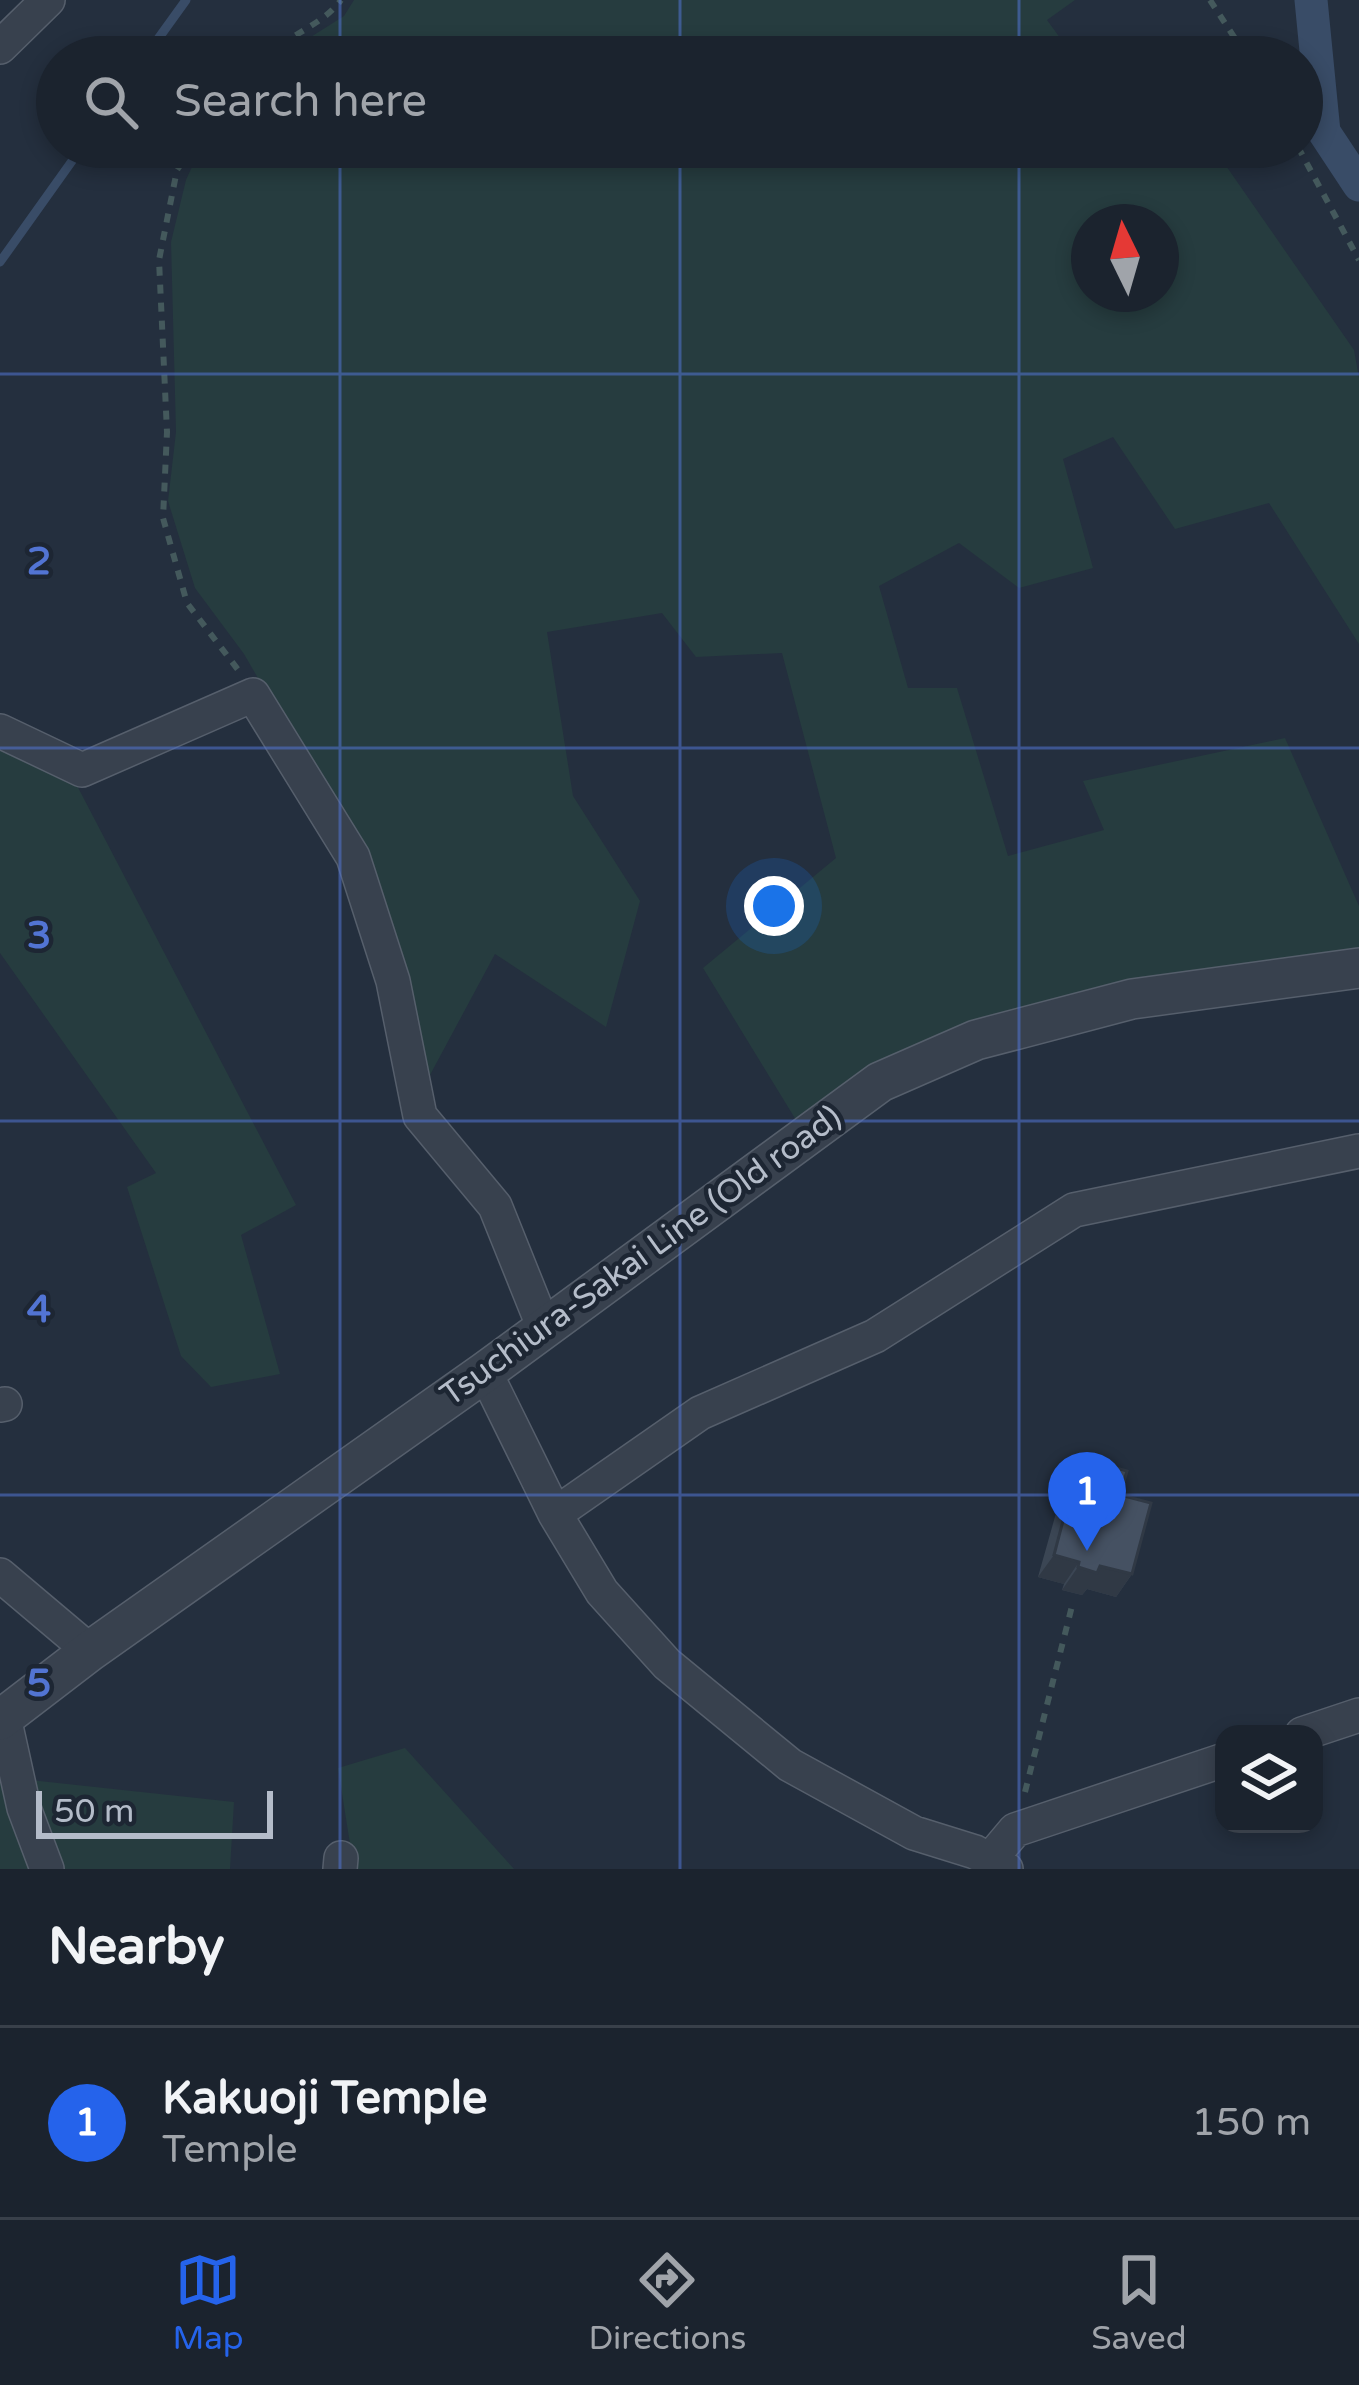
<!DOCTYPE html>
<style>
:root{--surface:#1b232e;--page:#282f3a;--text:#f1f3f6;--muted:#a0a4aa;--line:#39404a;--accent:#2563eb}
body{margin:0;font-family:"Varela Round",sans-serif;background:var(--page);color:var(--text)}
.controls{position:absolute;right:36px;bottom:36px;display:grid;overflow:hidden;border-radius:24px;box-shadow:0 6px 18px #0003}
.controls button{width:108px;height:108px;display:grid;place-items:center;padding:0;border:0;border-bottom:3px solid var(--line);background:var(--surface);color:var(--text);font:60px sans-serif}
.compass{position:absolute;left:1071px;top:204px;width:108px;height:108px;border-radius:50%;background:var(--surface);box-shadow:0 6px 18px #0003;rotate:355deg}
.scale{position:absolute;left:36px;bottom:30px;width:237px;box-sizing:border-box;padding-left:12px;border:6px solid #b4bcc9;border-top:0;font-size:33px;line-height:42px;white-space:nowrap;color:#b4bcc9;-webkit-text-stroke:9px #1d2633;paint-order:stroke}
.you{position:absolute;left:774px;top:906px;width:42px;height:42px;margin:-30px;border:9px solid #fff;border-radius:50%;background:#1a73e8;box-shadow:0 0 0 18px #1a73e833}
.badge{display:grid;place-items:center;width:78px;height:78px;border-radius:50%;background:var(--accent);color:#fff;font-size:39px;font-weight:700}
.pin{position:absolute;translate:-50% -99px;filter:drop-shadow(0 3px 6px #0008)}
.pin::after{content:'';position:absolute;top:63px;width:42px;height:36px;background:inherit;clip-path:polygon(0 0,100% 0,50% 100%)}
.list{margin:0;padding:0;list-style:none}
h2{display:flex;justify-content:space-between;align-items:center;height:156px;margin:0;padding:0 48px;font-size:51px}
h2 small{font-size:39px;font-weight:400;color:var(--muted)}
.list li{display:grid;grid-template-columns:78px 1fr auto;gap:36px;align-items:center;box-sizing:border-box;height:192px;padding:0 48px;border-top:3px solid var(--line)}
.list b{display:block;font-size:45px;white-space:nowrap}
.list p{margin:0;font-size:39px;white-space:nowrap;color:var(--muted)}
.list em{font-size:39px;font-style:normal;color:var(--muted)}
.icon{flex:none;width:66px;height:66px;fill:none;stroke:currentColor;stroke-width:2;stroke-linecap:round;stroke-linejoin:round}
.map{position:relative;flex:none;width:1359px;height:1869px;overflow:hidden}
.search{position:absolute;background:var(--surface);box-shadow:0 6px 18px #0003;left:36px;right:36px;top:36px;height:132px;display:flex;align-items:center;gap:30px;box-sizing:border-box;padding:0 42px;border-radius:66px;color:var(--muted);font-size:45px}
.sheet{height:348px;background:var(--surface)}
nav{display:flex;justify-content:space-around;align-items:center;box-sizing:border-box;height:168px;border-top:3px solid var(--line);background:var(--surface);font-size:33px;color:var(--muted)}
nav a{display:grid;justify-items:center;gap:6px}
nav .on{color:var(--accent)}
.map>svg:first-child{display:block}
</style>
<div class="map">
<svg width="1359" height="1869" viewBox="0 0 1359 1869">
<rect width="100%" height="100%" fill="#242f3e"/>
<!-- green -->
<path fill="#263c3f" fill-rule="evenodd" d="M354 0H1075L1047 20 1074 57H279L344 16Z
M201 147H1213L1354 350 1359 378V644L1269 503 1175 529 1113 437 1063 459 1093 568 1019 588 959 543 879 586 908 688H957L1008 856 1104 830 1083 781 1285 738 1359 906V950L1126 982 796 1120 703 968 836 858 782 653 696 657 662 613 547 632 573 796 640 901 606 1027 495 954 423 1088 359 853 244 654 195 588 168 501 176 432 171 242 186 180ZM1089 222H1161V294H1089Z
M0 743 72 776 296 1205 241 1235 280 1374 211 1387 181 1356 127 1187 156 1173 0 953Z
M405 1748 514 1869H349L351 1850 338 1768Z
M0 1768 30 1780 234 1802 230 1869H0Z"/>
<g fill="none" stroke-linecap="round" stroke-linejoin="round">
<!-- stream -->
<path stroke="#394c67" stroke-width="9" d="M145 57 186 0
M0 262 82 147"/>
<!-- canal -->
<path stroke="#394c67" stroke-width="33" d="M1311 0 1324 132 1359 185"/>
<defs>
<path id="minor" d="M0 47 48 0
M0 731 82 770 253 695 353 857 393 981 420 1116 495 1206 544 1328
M485 1372 555 1514 602 1592 667 1664 790 1765 914 1833 975 1852 1006 1869
M0 1405 5 1404
M555 1514 700 1413 875 1336 1074 1210 1359 1151
M0 1575 90 1651
M4 1717 24 1808 47 1869
M1302 1734 1359 1715
M340 1869 341 1858
M992 1869 999 1849 1015 1830 1224 1760"/>
<path id="tertiary" d="M0 1720 90 1651 485 1372 880 1082 976 1040 1132 999 1359 968"/>
</defs>
<!-- minor casing -->
<use href="#minor" stroke="#565f6c" stroke-width="36"/>
<!-- tertiary casing -->
<use href="#tertiary" stroke="#565f6c" stroke-width="42"/>
<!-- path -->
<path stroke="#44595c" stroke-width="6" stroke-dasharray="9 9" stroke-linecap="butt" d="M1210 0 1247 57
M267 57C289 34 323 25 341 0
M192 147 177 170 159 260 167 432 163 518 187 603 239 671
M1298 147 1359 260
M1025 1792 1072 1606"/>
<!-- minor -->
<use href="#minor" stroke="#38414e" stroke-width="33"/>
<!-- tertiary -->
<use href="#tertiary" stroke="#38414e" stroke-width="39"/>
</g>
<!-- wall -->
<path fill="#3b4654" d="M1099 1463 1120 1495 1132 1574 1116 1597 1087 1589 1082 1595 1062 1590 1064 1584 1038 1577 1058 1506 1073 1483 1084 1486Z"/>
<!-- shaded-wall -->
<path fill="#303945" d="M1054 1555 1079 1562 1064 1584 1038 1577Z
M1100 1566 1132 1574 1116 1597 1087 1589 1082 1595 1062 1590 1078 1567Z"/>
<!-- building -->
<path fill="#455162" stroke="#303945" stroke-width="3" d="M1099 1463 1127 1471 1120 1495 1151 1503 1132 1574 1100 1566 1097 1573 1078 1567 1079 1562 1054 1555 1073 1483 1092 1488Z"/>
<!-- grid -->
<path fill="none" stroke="#5274d3" stroke-width="3" stroke-opacity="0.55" d="M340 0V57M680 0V57M1019 0V57M340 147V1869M680 147V1869M1019 147V1869M0 374H1359M0 748H1359M0 1121H1359M0 1495H1359"/>
<g text-anchor="middle" dominant-baseline="central" stroke-width="9" stroke-linejoin="round" paint-order="stroke">
<!-- street labels -->
<g font-size="33" fill="#b4bcc9" stroke="#1d2633">
<text transform="translate(641 1256) rotate(-36)">Tsuchiura-Sakai Line (Old road)</text>
</g>
</g>
<g font-size="39" text-anchor="middle" font-weight="bold" fill="#5274d3" stroke="#1d2633" stroke-width="9" stroke-linejoin="round" paint-order="stroke">
<text x="39" y="574">2</text>
<text x="39" y="948">3</text>
<text x="39" y="1322">4</text>
<text x="39" y="1696">5</text>
</g>
</svg>
<div class="controls">
<button><svg class="icon" aria-label="layers" viewBox="0 0 24 24"><path d="M12 4l9 5-9 5-9-5zM3 14l9 5 9-5"/></svg></button>
</div>
<svg class="compass" viewBox="-18 -18 36 36"><path d="M0-13l5 13h-10z" fill="#e53935"/><path d="M0 13l5-13h-10z" fill="#a0a4aa"/></svg>
<div class="scale">50 m</div>
<div class="you"></div>
<div class="pin badge" style="left:1087px;top:1551px">1</div>
<div class="search"><svg class="icon" aria-label="search" viewBox="0 0 24 24"><circle cx="10" cy="10" r="6"/><path d="M15 15l6 6"/></svg>Search here</div>
</div>
<section class="sheet">
<h2>Nearby<small></small></h2>
<ul class="list">
<li><span class="badge">1</span><div><b>Kakuoji Temple</b><p>Temple</p></div><em>150 m</em></li>
</ul>
</section>
<nav>
<a class="on"><svg class="icon" aria-label="map" viewBox="0 0 24 24"><path d="M3 6l6-2 6 2 6-2v14l-6 2-6-2-6 2zM9 4v14M15 6v14"/></svg>Map</a>
<a><svg class="icon" aria-label="directions" viewBox="0 0 24 24"><path d="M12 3l9 9-9 9-9-9zM9 14v-3h6M13 9l2 2-2 2"/></svg>Directions</a>
<a><svg class="icon" aria-label="saved" viewBox="0 0 24 24"><path d="M7 4h10v16l-5-4-5 4z"/></svg>Saved</a>
</nav>
